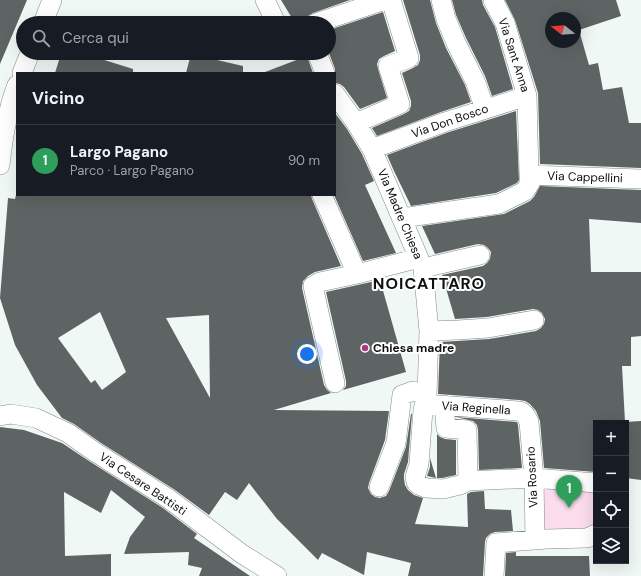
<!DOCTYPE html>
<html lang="it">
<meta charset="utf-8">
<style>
:root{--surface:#171b24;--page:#20242c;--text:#f1f3f6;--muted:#9ea1a6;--line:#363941;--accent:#b45309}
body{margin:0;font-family:"DM Sans",sans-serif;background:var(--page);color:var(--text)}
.controls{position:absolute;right:12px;bottom:12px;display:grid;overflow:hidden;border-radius:0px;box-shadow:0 4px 16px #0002}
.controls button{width:36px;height:36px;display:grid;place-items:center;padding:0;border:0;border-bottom:1px solid var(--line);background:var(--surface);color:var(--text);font:20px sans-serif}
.compass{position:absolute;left:545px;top:12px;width:36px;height:36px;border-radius:50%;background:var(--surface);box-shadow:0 4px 16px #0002;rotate:287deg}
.you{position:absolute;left:307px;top:354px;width:14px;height:14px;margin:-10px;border:3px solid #fff;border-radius:50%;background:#1a73e8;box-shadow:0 0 0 6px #1a73e833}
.badge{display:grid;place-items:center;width:26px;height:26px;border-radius:50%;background:var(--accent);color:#fff;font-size:13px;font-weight:700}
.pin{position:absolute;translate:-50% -33px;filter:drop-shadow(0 1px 2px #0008)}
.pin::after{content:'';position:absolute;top:21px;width:14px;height:12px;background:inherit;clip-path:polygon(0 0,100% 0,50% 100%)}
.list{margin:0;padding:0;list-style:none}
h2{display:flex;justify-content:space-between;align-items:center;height:52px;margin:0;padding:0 16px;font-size:17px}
h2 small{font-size:13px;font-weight:400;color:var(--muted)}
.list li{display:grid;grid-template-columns:26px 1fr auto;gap:12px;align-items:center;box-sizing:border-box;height:72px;padding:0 16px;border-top:1px solid var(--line)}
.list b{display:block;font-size:15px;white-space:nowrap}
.list p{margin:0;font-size:13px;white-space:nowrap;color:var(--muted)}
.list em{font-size:13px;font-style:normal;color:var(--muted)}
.icon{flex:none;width:22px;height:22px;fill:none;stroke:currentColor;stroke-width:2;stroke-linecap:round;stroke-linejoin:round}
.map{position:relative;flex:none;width:641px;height:576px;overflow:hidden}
.search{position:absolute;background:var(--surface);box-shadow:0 4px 16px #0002;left:16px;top:16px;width:320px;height:44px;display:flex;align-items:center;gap:10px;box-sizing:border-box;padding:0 14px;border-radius:22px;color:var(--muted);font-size:15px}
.panel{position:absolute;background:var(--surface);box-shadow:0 4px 16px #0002;left:16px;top:72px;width:320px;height:124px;border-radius:0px}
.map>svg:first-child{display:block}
</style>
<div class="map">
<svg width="641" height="576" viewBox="0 0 641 576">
<rect width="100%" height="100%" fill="#f0f8f6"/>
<!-- green -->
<path fill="#fadcec" d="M542 485 596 489V526L585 531 542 530Z"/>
<!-- building -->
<path fill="#5e6463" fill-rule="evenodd" d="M0 0H27L0 64Z
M281 0H350L313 13 308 16 305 20V23H295Z
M403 0H430L436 23 446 48 465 85 471 102 441 112 377 136 372 128 404 114 409 111 411 106V101L402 73 413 68 418 65 420 60V55Z
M452 0H482L483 5 495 27 513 89 492 96 485 76 466 38 456 15Z
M505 0H616L621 16 579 30 589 65 598 63 603 90 622 87 629 123H641V168L540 164 538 93 515 20ZM551 18H575V42H551Z
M383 12 395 51 384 56 379 59 377 64 378 69 387 98 360 109 344 87 340 84 335 83V69L329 53V30Z
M67 53H82L133 69V73H55L59 60Z
M191 54 243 66V73H186Z
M307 56 313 73H266L265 72Z
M516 111 519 180 517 183 496 193 411 206 394 171 387 155 449 132Z
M335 113 347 129 362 154 374 181 365 185 396 253 363 261 334 195H335Z
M540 186 641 190V223L589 219 591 272H641V336L631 337V366H622L625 422 641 421V480L626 478V423H596V472L544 468 540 421 536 411 530 404 525 401 519 400 438 394 440 342 489 339 536 331 541 328 544 324 545 319 542 313 538 310 533 309 487 317 455 319 442 275 483 266 487 263 490 259 491 252 488 248 484 245 478 244 435 254 422 226 504 214 530 201 534 197Z
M16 195H311L312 199 341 266 315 272 308 276 303 281 302 288 324 385 327 390 331 393 274 410 389 411 385 440 369 483 368 488 371 494 375 497 380 498 386 496 389 491 406 447 411 414H412L408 462 404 474V479L405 485 408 490 414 495 423 498 415 524 468 527 467 494 471 492 484 491 485 509 511 510 513 531 495 532 490 534 486 538 485 542 483 576H408L411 563 367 552 364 575 322 553 318 560 277 519 249 483 237 500 225 492 209 515 175 490 101 443 74 424 62 418 37 385 15 345 0 298 8 198 15 199ZM100 312 126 372 102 390 95 380 91 383 58 338ZM209 315 210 398 166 318Z
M380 280 406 372 343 390 346 386V381L326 292Z
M456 417 517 422 518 425 522 468 479 470 478 430 477 425 473 421Z
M0 427 24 430 62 443 89 461 163 508 197 534 194 538 250 576H199L202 568 188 565 189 552 124 554 130 537 145 517 111 490 101 513 64 492 65 556 111 554V576H0Z
M437 434 440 437 445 439 456 440V475L442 478H437Z
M430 458 436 478 427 476 430 467Z
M516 552V556H589L590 576H505L506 553Z"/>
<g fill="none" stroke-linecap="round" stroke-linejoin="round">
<defs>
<path id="minor" d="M265 0 276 23
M441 0 446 19 456 43 475 81 485 109
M43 23 52 0
M316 23 385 0
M317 53 325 73
M22 73 30 53
M335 94 356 123 372 149 423 268 429 331 427 395 423 410 419 464 415 477 416 482 419 485 426 488 443 489 460 485 468 481
M356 123 400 104 388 66 409 58 391 0
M372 149 445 122 527 96
M0 165C3 138 7 110 17 85
M529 175 641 179
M322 195 357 274
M402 218 499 204 525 191 530 183 529 175 527 96 505 23 493 0
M423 268 480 255
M429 331 458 330 488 328 534 320
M335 383 313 286 320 282 357 274 419 258
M425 404 518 411C525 412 526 416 529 422L534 478 535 540
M444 405 446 428 467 430 468 481 534 478 596 483
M0 416 11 414 36 418 68 433 95 452 169 499 242 554 277 576
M379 487 396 443 402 395 413 391 427 395
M494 576 496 543 547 539 587 538 596 534"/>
</defs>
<!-- minor casing -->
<use href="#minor" stroke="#838a88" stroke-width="20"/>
<!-- minor -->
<use href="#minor" stroke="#fff" stroke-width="19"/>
</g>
<!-- markers -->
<circle fill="#ae3386" stroke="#fff" stroke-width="1.5" cx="365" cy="348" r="4"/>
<g text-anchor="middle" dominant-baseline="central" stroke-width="4" stroke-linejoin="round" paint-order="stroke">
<!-- street labels -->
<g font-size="12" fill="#0d100f" stroke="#fff">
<text transform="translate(514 55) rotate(72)">Via Sant Anna</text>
<text transform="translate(450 121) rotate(-19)">Via Don Bosco</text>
<text transform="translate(585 177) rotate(2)">Via Cappellini</text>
<text transform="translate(400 214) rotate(67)">Via Madre Chiesa</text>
<text transform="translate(476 408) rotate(4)">Via Reginella</text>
<text transform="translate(532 477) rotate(-93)">Via Rosario</text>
<text transform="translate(143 484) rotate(34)">Via Cesare Battisti</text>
</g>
<!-- poi labels -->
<g font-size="12" font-weight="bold" fill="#0d100f" stroke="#fff" text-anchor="start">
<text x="373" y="348">Chiesa madre</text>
</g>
<!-- district labels -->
<g font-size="16" font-weight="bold" letter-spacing="1" fill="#0d100f" stroke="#fff">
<text x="429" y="283">NOICATTARO</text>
</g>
</g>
</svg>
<div class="controls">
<button>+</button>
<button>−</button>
<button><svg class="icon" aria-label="locate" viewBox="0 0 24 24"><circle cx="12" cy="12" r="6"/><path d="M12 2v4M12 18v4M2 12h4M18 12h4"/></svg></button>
<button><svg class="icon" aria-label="layers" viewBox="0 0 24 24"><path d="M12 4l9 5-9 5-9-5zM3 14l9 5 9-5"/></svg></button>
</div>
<svg class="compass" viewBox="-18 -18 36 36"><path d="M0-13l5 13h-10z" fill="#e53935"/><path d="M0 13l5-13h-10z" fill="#9ea1a6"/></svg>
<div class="you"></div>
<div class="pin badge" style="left:569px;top:508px;background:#2e9e5b">1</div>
<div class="search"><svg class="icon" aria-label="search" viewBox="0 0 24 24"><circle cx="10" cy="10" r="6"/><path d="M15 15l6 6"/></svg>Cerca qui</div>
<section class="panel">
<h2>Vicino<small></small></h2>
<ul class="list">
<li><span class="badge" style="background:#2e9e5b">1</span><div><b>Largo Pagano</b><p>Parco · Largo Pagano</p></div><em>90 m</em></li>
</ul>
</section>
</div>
